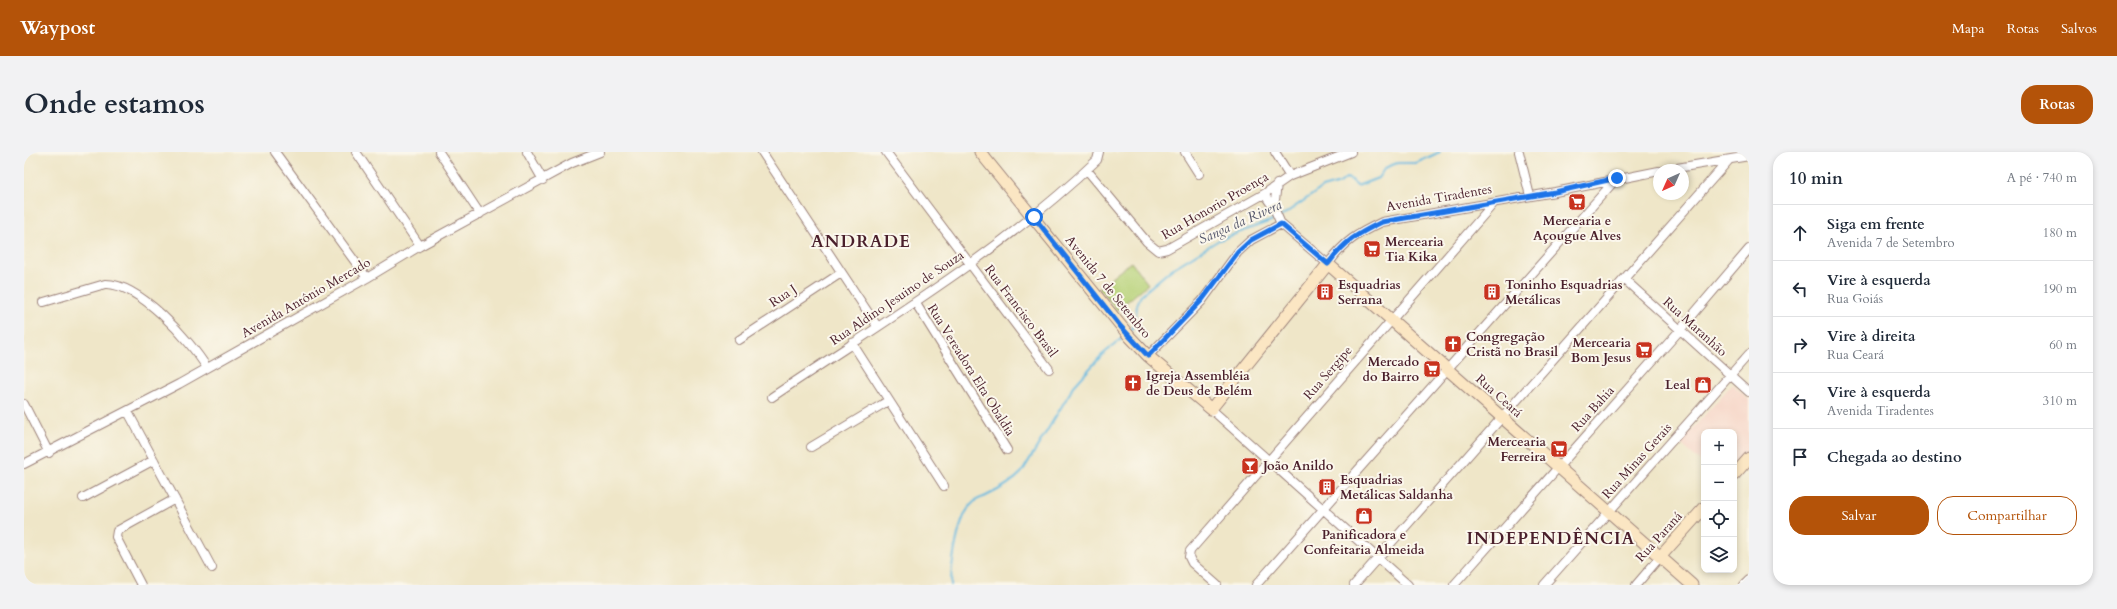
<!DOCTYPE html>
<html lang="pt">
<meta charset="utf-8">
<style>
:root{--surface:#fff;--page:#f2f2f3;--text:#1f2937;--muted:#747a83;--line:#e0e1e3;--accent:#b45309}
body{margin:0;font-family:Cardo,serif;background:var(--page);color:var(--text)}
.controls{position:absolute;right:12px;bottom:12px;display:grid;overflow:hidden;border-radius:8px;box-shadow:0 2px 6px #0003}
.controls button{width:36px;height:36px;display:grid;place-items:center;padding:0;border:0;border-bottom:1px solid var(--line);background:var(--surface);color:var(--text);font:20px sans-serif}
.compass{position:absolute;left:1629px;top:12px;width:36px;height:36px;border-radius:50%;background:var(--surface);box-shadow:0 2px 6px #0003;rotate:225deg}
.stop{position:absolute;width:12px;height:12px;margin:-9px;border:3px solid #1a73e8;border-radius:50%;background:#fff}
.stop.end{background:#1a73e8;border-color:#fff;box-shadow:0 1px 4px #0008}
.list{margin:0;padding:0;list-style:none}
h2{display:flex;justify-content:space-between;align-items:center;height:52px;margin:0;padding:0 16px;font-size:17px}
h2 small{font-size:13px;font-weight:400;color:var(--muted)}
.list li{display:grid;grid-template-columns:26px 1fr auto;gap:12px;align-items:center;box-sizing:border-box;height:56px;padding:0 16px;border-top:1px solid var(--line)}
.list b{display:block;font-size:15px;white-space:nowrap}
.list p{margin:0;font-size:13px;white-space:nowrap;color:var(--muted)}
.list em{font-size:13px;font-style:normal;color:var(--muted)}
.actions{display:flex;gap:8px;padding:12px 16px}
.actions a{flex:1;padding:9px 0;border:1px solid var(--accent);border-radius:16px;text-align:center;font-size:14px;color:var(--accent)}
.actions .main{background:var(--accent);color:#fff}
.icon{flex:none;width:22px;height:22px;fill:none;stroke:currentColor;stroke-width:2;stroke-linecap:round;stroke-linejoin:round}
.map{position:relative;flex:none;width:1725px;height:433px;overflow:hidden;border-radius:16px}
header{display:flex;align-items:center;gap:24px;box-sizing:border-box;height:56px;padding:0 20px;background:var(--accent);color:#fff}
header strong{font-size:19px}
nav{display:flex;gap:22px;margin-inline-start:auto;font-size:14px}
.intro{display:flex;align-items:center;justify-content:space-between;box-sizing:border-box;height:96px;padding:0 24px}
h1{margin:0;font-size:28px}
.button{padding:10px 18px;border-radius:16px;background:var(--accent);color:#fff;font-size:14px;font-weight:700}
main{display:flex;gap:24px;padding:0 24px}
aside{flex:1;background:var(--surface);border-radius:16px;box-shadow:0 2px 6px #0003}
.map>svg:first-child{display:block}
</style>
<header>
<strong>Waypost</strong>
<nav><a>Mapa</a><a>Rotas</a><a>Salvos</a></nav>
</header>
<div class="intro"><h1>Onde estamos</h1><a class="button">Rotas</a></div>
<main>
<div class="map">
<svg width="1725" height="433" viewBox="0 0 1725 433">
<rect width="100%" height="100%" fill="#fbf7ec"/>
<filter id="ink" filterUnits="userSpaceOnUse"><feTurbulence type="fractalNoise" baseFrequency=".025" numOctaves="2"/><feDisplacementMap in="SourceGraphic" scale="8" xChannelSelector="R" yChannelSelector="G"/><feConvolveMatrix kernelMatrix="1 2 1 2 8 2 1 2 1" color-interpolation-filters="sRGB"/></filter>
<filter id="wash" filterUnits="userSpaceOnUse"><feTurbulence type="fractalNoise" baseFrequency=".012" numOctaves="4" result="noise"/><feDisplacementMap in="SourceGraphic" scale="16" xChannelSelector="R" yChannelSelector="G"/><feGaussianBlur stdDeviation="0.9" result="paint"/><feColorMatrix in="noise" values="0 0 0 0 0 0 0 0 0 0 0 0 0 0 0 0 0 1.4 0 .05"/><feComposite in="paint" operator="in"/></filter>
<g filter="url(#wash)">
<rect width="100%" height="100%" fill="#efe6c8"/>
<!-- built -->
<path fill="#f6d2c3" d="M1708 232 1725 247V296L1710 313V280H1680V313L1656 291Z"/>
<!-- green -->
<path fill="#b6d176" stroke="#807850" d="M1107 110 1124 132 1093 158 1075 136Z"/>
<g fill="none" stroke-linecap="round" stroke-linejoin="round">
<!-- stream -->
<path stroke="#64b9e0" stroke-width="2" d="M1256 65 1298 36 1316 31 1322 26 1328 28 1333 34 1354 26 1361 16 1373 11H1392L1416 0
M1106 179 1111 173 1113 153 1117 143 1148 117 1195 88 1252 67
M927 433C927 414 934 363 949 351 952 347 958 346 962 344 975 338 989 330 998 320L1050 234 1078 203 1100 185"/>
</g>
</g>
<g filter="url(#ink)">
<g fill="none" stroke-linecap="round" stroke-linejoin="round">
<defs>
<path id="street" d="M251 0 343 126
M332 0 396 94
M415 0 456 62
M503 0 519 28
M738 0 853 174
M862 0 1025 217
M1161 0 1175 22
M1251 0 1266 24
M1495 0 1506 44
M1063 18 1123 90 1134 99 1143 97 1240 42 1266 24 1327 0
M1641 18 1725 4
M1240 42 1250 56 1257 72 1304 112C1321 89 1333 82 1358 70L1531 40 1635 19
M1250 56 1253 32
M1600 127 1725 240
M20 150 81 132C115 131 166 188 183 216
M891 150 983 298
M715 188 817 121
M828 191 920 334
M1124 204 1178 149 1214 100 1227 88 1257 72
M748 245C859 170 976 101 1073 8L1075 0
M0 252 25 301
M1187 257 1384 433
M104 260 188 416
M787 295 864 249
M0 312 155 232 343 126 396 94 548 11 576 0
M59 346 130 308
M117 433 92 385 93 379 151 347
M1193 433 1168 411 1165 405 1166 399 1470 51
M1232 433 1593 26
M1330 433 1705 8
M1430 433 1656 178 1725 97
M1520 433 1725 202
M1612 433 1636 405
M1720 433 1725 428"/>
<path id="secondary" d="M956 0 1106 185 1124 204 1187 257 1304 112 1668 433
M1710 323 1725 306
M1636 405 1680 356"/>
</defs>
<!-- street casing -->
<use href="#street" stroke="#9c827a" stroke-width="10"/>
<!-- secondary casing -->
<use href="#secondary" stroke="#9c827a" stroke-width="13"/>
<!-- street -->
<use href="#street" stroke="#fff" stroke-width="8"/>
<!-- secondary -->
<use href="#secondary" stroke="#fbe6c3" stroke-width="11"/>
</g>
</g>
<g fill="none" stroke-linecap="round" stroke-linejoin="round" filter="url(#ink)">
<!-- route -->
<path stroke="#1a73e8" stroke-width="5" d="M1010 65 1097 175 1124 204 1178 148 1214 100 1227 88 1257 72 1304 112C1321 89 1333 82 1358 70L1531 40 1593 26"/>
</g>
<!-- icons -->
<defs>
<symbol id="supermarket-square" viewBox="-11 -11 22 22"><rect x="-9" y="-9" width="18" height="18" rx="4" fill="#c8321e" stroke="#fbf7ec"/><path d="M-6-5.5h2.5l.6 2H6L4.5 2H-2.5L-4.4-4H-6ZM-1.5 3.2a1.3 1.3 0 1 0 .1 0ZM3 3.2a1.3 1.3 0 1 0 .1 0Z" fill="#fff"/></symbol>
<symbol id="building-square" viewBox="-11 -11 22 22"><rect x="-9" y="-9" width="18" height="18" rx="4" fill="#c8321e" stroke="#fbf7ec"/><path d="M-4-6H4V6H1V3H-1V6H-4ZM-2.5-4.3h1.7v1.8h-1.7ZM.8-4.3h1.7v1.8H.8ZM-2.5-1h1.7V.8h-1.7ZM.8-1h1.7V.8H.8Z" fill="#fff"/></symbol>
<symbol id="church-square" viewBox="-11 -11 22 22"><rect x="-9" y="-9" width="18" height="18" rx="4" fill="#c8321e" stroke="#fbf7ec"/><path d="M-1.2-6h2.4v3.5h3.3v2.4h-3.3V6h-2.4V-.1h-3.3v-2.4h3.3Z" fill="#fff"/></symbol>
<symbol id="shop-square" viewBox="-11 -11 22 22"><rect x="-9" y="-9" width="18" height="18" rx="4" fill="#c8321e" stroke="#fbf7ec"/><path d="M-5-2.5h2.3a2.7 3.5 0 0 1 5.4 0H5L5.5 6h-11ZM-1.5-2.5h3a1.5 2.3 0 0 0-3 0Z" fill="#fff"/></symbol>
<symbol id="bar-square" viewBox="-11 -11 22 22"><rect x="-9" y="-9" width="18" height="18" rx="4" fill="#c8321e" stroke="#fbf7ec"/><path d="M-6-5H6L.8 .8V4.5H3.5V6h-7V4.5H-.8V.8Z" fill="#fff"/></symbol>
</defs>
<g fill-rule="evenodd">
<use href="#supermarket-square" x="1543" y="40" width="20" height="20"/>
<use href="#supermarket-square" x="1338" y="87" width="20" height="20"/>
<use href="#building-square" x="1291" y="130" width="20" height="20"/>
<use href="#building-square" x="1458" y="130" width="20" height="20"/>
<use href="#church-square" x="1419" y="182" width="20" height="20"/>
<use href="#supermarket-square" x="1610" y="188" width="20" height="20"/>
<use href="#supermarket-square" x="1398" y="207" width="20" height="20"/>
<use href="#church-square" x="1099" y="221" width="20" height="20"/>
<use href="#shop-square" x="1669" y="223" width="20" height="20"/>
<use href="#supermarket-square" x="1525" y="287" width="20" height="20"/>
<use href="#bar-square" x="1216" y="304" width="20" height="20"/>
<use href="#building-square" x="1293" y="325" width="20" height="20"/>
<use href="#shop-square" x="1330" y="354" width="20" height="20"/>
</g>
<g text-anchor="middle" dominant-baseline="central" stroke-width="4" stroke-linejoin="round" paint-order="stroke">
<!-- street labels -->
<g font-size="13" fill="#4a1f2b" stroke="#fbf7ec">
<text transform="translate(1415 46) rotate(-10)">Avenida Tiradentes</text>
<text transform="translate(1191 54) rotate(-30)">Rua Honorio Proença</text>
<text transform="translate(1084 135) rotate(51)">Avenida 7 de Setembro</text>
<text transform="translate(759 144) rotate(-34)">Rua J</text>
<text transform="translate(282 146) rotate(-30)">Avenida Antônio Mercado</text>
<text transform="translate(873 146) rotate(-34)">Rua Aldino Jesuino de Souza</text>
<text transform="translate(997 159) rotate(53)">Rua Francisco Brasil</text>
<text transform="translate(1671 175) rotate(42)">Rua Maranhão</text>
<text transform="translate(947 218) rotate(58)">Rua Vereadora Elta Obaldia</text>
<text transform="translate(1304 221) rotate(-49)">Rua Sergipe</text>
<text transform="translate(1475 244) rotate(42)">Rua Ceará</text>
<text transform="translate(1569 257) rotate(-48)">Rua Bahia</text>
<text transform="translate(1613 309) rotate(-48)">Rua Minas Gerais</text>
<text transform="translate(1635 385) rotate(-48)">Rua Paraná</text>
</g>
<!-- poi labels -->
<g font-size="13" font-weight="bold" fill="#4a1f2b" stroke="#fbf7ec" text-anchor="start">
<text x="1553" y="69" text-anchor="middle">Mercearia e<tspan x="1553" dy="15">Açougue Alves</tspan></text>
<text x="1361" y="90">Mercearia<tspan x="1361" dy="15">Tia Kika</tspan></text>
<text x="1314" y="133">Esquadrias<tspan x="1314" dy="15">Serrana</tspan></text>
<text x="1481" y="133">Toninho Esquadrias<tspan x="1481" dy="15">Metálicas</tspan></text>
<text x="1442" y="185">Congregação<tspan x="1442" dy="15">Cristã no Brasil</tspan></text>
<text x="1607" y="191" text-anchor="end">Mercearia<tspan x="1607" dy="15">Bom Jesus</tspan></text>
<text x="1395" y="210" text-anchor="end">Mercado<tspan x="1395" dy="15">do Bairro</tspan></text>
<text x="1122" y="224">Igreja Assembléia<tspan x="1122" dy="15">de Deus de Belém</tspan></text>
<text x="1666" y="233" text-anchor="end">Leal</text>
<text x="1522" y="290" text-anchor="end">Mercearia<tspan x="1522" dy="15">Ferreira</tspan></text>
<text x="1239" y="314">João Anildo</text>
<text x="1316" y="328">Esquadrias<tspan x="1316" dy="15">Metálicas Saldanha</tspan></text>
<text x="1340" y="383" text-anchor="middle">Panificadora e<tspan x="1340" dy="15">Confeitaria Almeida</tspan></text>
</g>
<!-- water labels -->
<g font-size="14" font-style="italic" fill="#53556a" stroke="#fbf7ec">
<text transform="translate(1216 70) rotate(-24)">Sanga da Rivera</text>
</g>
<!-- district labels -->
<g font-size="17" font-weight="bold" letter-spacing="1" fill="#4a1f2b" stroke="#fbf7ec">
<text x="837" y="89">ANDRADE</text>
<text x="1527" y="386">INDEPENDÊNCIA</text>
</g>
</g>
</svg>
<div class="controls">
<button>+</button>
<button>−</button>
<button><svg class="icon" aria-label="locate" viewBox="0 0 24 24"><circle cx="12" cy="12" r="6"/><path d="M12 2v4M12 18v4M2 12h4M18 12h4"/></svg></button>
<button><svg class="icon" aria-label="layers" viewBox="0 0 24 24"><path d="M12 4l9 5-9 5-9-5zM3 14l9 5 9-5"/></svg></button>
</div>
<svg class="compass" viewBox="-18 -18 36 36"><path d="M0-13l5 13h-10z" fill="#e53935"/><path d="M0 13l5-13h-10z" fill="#747a83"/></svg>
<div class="stop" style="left:1010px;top:65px"></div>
<div class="stop end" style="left:1593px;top:26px"></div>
</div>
<aside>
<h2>10 min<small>A pé · 740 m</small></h2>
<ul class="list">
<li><svg class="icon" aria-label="ahead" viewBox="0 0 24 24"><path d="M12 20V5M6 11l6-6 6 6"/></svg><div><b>Siga em frente</b><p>Avenida 7 de Setembro</p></div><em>180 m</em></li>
<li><svg class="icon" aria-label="left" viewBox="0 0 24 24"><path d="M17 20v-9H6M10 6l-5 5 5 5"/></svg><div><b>Vire à esquerda</b><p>Rua Goiás</p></div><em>190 m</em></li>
<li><svg class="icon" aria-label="right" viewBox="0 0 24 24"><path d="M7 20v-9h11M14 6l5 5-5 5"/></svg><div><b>Vire à direita</b><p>Rua Ceará</p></div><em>60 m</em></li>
<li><svg class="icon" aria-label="left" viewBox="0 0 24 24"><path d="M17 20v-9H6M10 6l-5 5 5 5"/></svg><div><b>Vire à esquerda</b><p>Avenida Tiradentes</p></div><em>310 m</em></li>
<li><svg class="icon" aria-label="arrive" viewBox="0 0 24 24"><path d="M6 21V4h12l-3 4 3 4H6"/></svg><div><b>Chegada ao destino</b></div></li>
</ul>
<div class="actions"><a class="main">Salvar</a><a>Compartilhar</a></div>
</aside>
</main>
